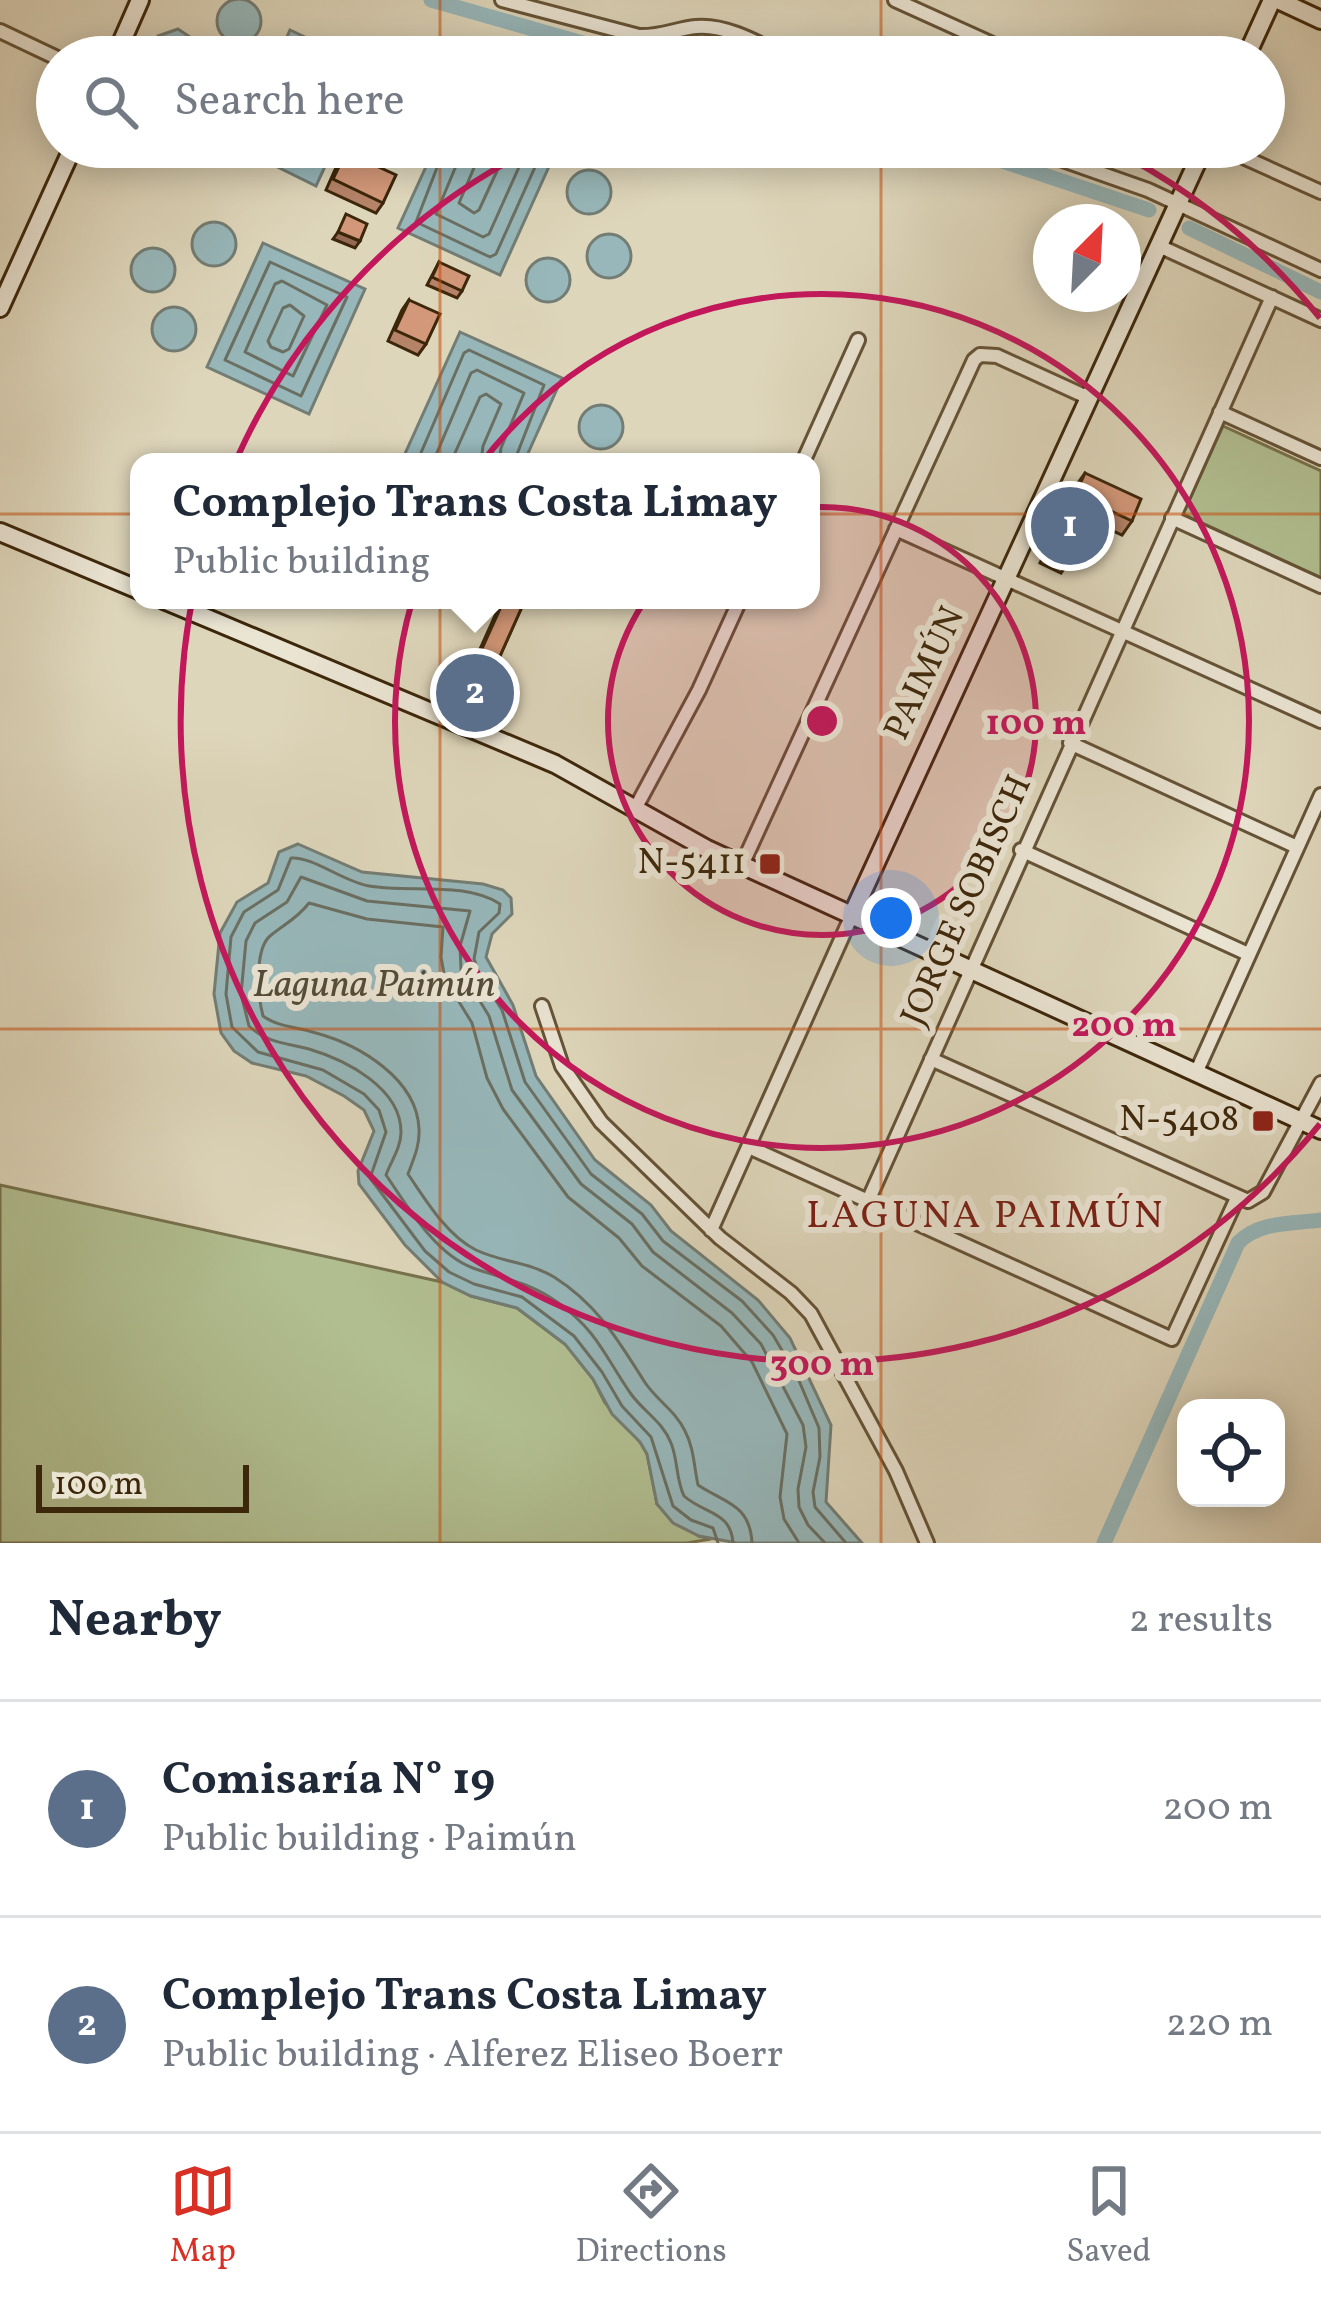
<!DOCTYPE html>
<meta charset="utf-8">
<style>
:root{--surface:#fff;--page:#f6f6f7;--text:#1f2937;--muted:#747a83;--line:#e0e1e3;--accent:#d93025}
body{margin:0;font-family:Vollkorn,serif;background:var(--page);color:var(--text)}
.controls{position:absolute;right:36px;bottom:36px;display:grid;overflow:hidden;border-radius:24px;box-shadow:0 6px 30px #0003}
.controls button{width:108px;height:108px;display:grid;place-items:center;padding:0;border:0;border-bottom:3px solid var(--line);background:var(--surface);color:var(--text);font:60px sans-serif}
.compass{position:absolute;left:1033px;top:204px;width:108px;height:108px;border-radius:50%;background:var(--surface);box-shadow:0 6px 30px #0003;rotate:24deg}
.scale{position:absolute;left:36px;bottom:30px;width:213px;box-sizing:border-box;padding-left:12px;border:6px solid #3d270a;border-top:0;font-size:33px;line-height:42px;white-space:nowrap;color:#3d270a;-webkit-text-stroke:9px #eae4d3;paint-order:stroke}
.you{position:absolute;left:891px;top:918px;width:42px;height:42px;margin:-30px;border:9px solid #fff;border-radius:50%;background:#1a73e8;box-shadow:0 0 0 18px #1a73e833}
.badge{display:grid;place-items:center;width:78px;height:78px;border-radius:50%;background:var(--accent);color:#fff;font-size:39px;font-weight:700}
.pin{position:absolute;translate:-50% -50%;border:6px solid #fff;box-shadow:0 3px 12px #0006}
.popup{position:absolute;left:130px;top:453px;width:690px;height:156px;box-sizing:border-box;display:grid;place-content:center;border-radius:24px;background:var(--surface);filter:drop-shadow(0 3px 9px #0005);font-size:39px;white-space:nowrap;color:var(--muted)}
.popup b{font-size:45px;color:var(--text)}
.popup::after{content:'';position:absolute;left:50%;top:100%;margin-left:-24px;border:24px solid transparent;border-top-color:var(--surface)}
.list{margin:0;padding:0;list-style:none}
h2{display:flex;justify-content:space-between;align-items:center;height:156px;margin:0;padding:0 48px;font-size:51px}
h2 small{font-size:39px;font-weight:400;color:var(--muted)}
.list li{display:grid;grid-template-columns:78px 1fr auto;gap:36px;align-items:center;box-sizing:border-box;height:216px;padding:0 48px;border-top:3px solid var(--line)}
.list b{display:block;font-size:45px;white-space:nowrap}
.list p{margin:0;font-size:39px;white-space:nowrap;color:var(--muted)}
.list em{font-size:39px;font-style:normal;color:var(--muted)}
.icon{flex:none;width:66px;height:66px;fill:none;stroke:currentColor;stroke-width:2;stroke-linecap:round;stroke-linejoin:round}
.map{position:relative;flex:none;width:1321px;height:1543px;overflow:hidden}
.search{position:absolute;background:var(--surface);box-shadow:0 6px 30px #0003;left:36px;right:36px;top:36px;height:132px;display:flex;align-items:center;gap:30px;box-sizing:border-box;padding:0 42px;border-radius:66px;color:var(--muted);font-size:45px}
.sheet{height:588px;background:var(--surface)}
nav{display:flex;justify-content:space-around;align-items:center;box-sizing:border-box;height:168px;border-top:3px solid var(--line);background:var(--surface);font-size:33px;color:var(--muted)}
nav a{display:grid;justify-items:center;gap:6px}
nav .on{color:var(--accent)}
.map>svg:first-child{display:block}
</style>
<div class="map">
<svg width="1321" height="1543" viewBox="0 0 1321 1543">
<rect width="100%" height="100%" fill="#ded6bb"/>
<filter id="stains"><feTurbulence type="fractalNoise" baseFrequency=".00167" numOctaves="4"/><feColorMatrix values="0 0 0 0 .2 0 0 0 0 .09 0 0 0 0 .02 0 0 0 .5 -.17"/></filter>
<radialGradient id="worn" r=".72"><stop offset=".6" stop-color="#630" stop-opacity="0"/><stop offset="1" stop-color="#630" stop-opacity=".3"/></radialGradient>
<!-- green -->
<path fill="#b1be90" stroke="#77724d" stroke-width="3" d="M1223 426 1321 471V578L1183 514Z
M0 1185 442 1282 471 1296 517 1308 566 1345 593 1379 605 1403 640 1442 647 1454 657 1504 699 1536 711 1539 687 1543H0Z"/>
<!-- water -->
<path fill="#97b7ba" stroke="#737d74" stroke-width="3" d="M217 21a22 22 0 1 1 44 0a22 22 0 1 1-44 0Z
M178 29 196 41 197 57H153L158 36Z
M290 30 348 57H278Z
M237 147H334L316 186Z
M435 147H548L556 151 500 275 398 228Z
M567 192a22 22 0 1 1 44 0a22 22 0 1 1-44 0Z
M192 244a22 22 0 1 1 44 0a22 22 0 1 1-44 0Z
M587 256a22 22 0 1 1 44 0a22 22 0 1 1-44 0Z
M263 243 365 289 309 414 207 367Z
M131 270a22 22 0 1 1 44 0a22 22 0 1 1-44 0Z
M526 280a22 22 0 1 1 44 0a22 22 0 1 1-44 0Z
M152 329a22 22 0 1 1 44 0a22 22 0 1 1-44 0Z
M460 332 562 378 524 462H417L404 456Z
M579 427a22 22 0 1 1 44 0a22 22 0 1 1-44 0Z
M298 844 362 872 483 884 503 890 511 898 512 914 492 934 486 957 513 1005 536 1076 595 1160 651 1205 671 1231 758 1300 790 1338 831 1425 826 1502 862 1543H737L699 1536 673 1523 657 1504 647 1454 640 1442 612 1414 593 1379 565 1344 517 1308 471 1296 442 1282 405 1245 359 1184 358 1171 374 1131 364 1110 344 1096 306 1076 252 1063 234 1051 221 1033 214 994 220 933 237 902 268 883 279 852Z"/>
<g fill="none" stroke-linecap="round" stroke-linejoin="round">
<!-- shore -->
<path stroke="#6a6f62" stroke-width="3" d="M445 147 416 222 490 257 496 254 544 147
M460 147 458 161 436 214 483 237 489 234 528 147
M478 147 476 163 459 203 474 213 479 210 508 147
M270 262 347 297 301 396 225 360Z
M282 281 327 305 293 376 245 352 275 284Z
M290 305 304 316 289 349 283 352 271 347 268 341 283 308Z
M417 462 464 353 469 350 544 385 514 462
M433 462 471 373 477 370 524 393 501 448 499 462
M451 462 480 397 486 394 501 404 483 446 481 462
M718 1543 713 1528 691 1520 673 1506 651 1437 622 1406 602 1372 574 1336 522 1297 474 1284 449 1272 425 1251 370 1178 386 1132 379 1110 364 1094 323 1070 258 1052 232 1027 226 994 231 937 244 912 278 890 291 858C312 856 344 882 369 886 409 893 465 881 500 904L499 913 479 932 474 959 480 976 502 1010 525 1082 591 1174 642 1214 663 1241 742 1301 773 1335 797 1376 819 1428 820 1457 813 1492 815 1507 846 1543
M733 1543C731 1511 704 1514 684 1496 676 1480 678 1460 671 1443 663 1422 644 1412 631 1394 605 1357 598 1331 557 1302 530 1282 503 1279 473 1268 435 1254 408 1207 386 1175 391 1161 401 1148 401 1132 401 1088 346 1060 309 1049 286 1043 267 1043 249 1026L241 994 246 941 255 923 287 902 301 877 367 901 470 911 460 946 461 970 489 1016 512 1090 581 1184 632 1224 653 1252 732 1313 761 1344 803 1425 806 1447 798 1489 799 1507 808 1525 825 1543
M752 1543C750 1504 725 1503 698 1485 694 1467 694 1448 685 1431 675 1410 656 1400 644 1381 618 1340 597 1304 554 1277 529 1262 501 1262 476 1250 447 1236 425 1199 408 1174 413 1160 420 1146 419 1129 417 1079 360 1045 316 1033 298 1027 278 1027 263 1016 258 997 254 950 270 936 284 924 297 919 309 903L367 919 443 927 441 957 445 979 472 1023 487 1078 503 1109 568 1197 619 1238 642 1266 721 1326 752 1362 787 1434 780 1497 784 1519 799 1543"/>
<!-- canal -->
<path stroke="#97b7ba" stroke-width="15" d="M431 0 632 57
M960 147 1149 210
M1189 228 1321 292
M1104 1543 1238 1243C1259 1221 1292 1224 1321 1220"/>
<defs>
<path id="street" d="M502 0 639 36C660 37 676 29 696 27 726 24 760 44 786 57
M895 0 1021 57
M0 31 57 58
M1026 147 1148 190 1321 270
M1221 147 1321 192
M1159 246 1321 320
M1220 412 1321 458
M803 462 858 340
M1172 518 1321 586
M896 529 1321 721
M1070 743 1297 847
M635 809 699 690 740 600
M1021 850 1248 954
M742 865 974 360 980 355 997 356 1089 398
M542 1006 562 1066 601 1122 720 1238 791 1293 811 1314 896 1471 927 1543
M931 1059 1248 1201 1263 1192 1321 1083
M1196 1073 1321 795
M749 1147 1172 1339 1237 1198
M868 1201 1272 297
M711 1230 852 915"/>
<path id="secondary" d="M1278 0 1321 20
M115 57 140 0
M1246 57 1272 0
M0 308 73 147
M0 532 139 590
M164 600 555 764 707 849 1321 1130
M852 915 1204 147"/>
</defs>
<!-- street casing -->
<use href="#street" stroke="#655336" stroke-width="18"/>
<!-- secondary casing -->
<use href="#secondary" stroke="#3d270a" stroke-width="22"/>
<!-- street -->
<use href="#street" stroke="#eae4d3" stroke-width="12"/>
<!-- secondary -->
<use href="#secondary" stroke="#eae4d3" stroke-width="16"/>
</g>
<!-- wall -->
<path fill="#b58368" stroke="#3d270a" stroke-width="3" d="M346 152 383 203 376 213 326 190 338 163Z
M439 262 462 291 457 298 427 285Z
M409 300 426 344 418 355 388 341 402 310Z
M1085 473 1132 521 1122 535 1089 520 1071 559 1061 573 1040 563 1075 487Z
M502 600H525L488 683 494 699 489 706 479 701 476 706 458 698Z"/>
<!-- shaded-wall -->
<path fill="#946a55" stroke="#3d270a" stroke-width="3" d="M338 232 360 241 355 248 333 239Z"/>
<!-- building -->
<path fill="#d39879" stroke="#3d270a" stroke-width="3" d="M346 152 396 175 383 203 333 179Z
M346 214 367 224 360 241 338 232Z
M439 262 469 276 462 291 432 277Z
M409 300 440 314 426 344 395 330Z
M1085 473 1141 499 1132 521 1096 504 1071 559 1050 549Z
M504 600H525L488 683 499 688 494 699 483 694 481 699 463 691Z"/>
<!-- grid -->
<path fill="none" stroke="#c64f0c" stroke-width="3" stroke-opacity="0.55" d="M440 0V57M881 0V57M440 147V1543M881 147V1543M0 514H1321M0 1029H1321"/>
<!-- distance rings -->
<circle cx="822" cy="721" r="214" fill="#c2185b" fill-opacity=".12"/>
<g fill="none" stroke="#c2185b" stroke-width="6">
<circle cx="822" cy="721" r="214"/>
<circle cx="822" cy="721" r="427"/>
<path d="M1320 1124A641 641 0 1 1 536 147M1108 147A641 641 0 0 1 1320 318"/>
</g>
<!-- markers -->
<g fill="#8f2418" stroke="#eae4d3" stroke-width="4.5">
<rect x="758" y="852" width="24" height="24" rx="6"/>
<rect x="1251" y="1109" width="24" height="24" rx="6"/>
</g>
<g text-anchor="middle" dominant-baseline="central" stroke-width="12" stroke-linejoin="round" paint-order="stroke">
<!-- street labels -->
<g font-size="36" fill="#3d270a" stroke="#eae4d3">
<text transform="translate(926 674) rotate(-65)">PAIMÚN</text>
<text transform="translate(968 901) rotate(-66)">JORGE SOBISCH</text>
</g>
<!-- poi labels -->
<g font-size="36" fill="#3d270a" stroke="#eae4d3" text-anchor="end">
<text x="746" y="864">N-5411</text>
<text x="1239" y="1121">N-5408</text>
</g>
<!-- water labels -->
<g font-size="39" font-style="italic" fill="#544b36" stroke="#eae4d3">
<text x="374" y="986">Laguna Paimún</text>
</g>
<!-- neighbourhood labels -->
<g font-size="39" letter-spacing="3" fill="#7a1f14" stroke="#eae4d3">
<text x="986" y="1217">LAGUNA PAIMÚN</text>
</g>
</g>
<circle cx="822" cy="721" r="18" fill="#c2185b" stroke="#eae4d3" stroke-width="6"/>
<g font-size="36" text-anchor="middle" font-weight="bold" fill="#c2185b" stroke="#eae4d3" stroke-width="12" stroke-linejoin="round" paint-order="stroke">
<text x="1036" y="734">100 m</text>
<text x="1124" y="1036">200 m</text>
<text x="822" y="1375">300 m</text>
</g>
<rect width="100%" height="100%" filter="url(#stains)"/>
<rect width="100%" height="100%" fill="url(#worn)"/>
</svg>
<div class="controls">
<button><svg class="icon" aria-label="locate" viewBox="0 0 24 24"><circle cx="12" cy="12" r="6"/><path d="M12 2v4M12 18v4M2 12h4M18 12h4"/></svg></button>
</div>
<svg class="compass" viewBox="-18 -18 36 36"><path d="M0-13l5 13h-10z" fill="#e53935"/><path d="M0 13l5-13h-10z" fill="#747a83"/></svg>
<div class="scale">100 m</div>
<div class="you"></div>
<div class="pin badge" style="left:1070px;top:526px;background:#5c6f8a">1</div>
<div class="pin badge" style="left:475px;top:693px;background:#5c6f8a">2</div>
<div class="popup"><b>Complejo Trans Costa Limay</b>Public building</div>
<div class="search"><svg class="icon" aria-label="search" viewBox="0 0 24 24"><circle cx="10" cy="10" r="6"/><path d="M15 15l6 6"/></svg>Search here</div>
</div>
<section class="sheet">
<h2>Nearby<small>2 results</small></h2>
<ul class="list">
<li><span class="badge" style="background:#5c6f8a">1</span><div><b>Comisaría N° 19</b><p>Public building · Paimún</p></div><em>200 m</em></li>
<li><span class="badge" style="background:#5c6f8a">2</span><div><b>Complejo Trans Costa Limay</b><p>Public building · Alferez Eliseo Boerr</p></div><em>220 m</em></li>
</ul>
</section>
<nav>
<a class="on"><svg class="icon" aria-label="map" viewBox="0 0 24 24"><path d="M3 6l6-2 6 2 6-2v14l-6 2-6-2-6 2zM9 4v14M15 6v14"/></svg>Map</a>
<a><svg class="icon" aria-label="directions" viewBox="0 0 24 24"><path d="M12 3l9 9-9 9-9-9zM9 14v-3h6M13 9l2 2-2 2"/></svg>Directions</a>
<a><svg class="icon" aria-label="saved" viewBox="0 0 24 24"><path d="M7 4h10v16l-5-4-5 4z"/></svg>Saved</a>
</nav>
